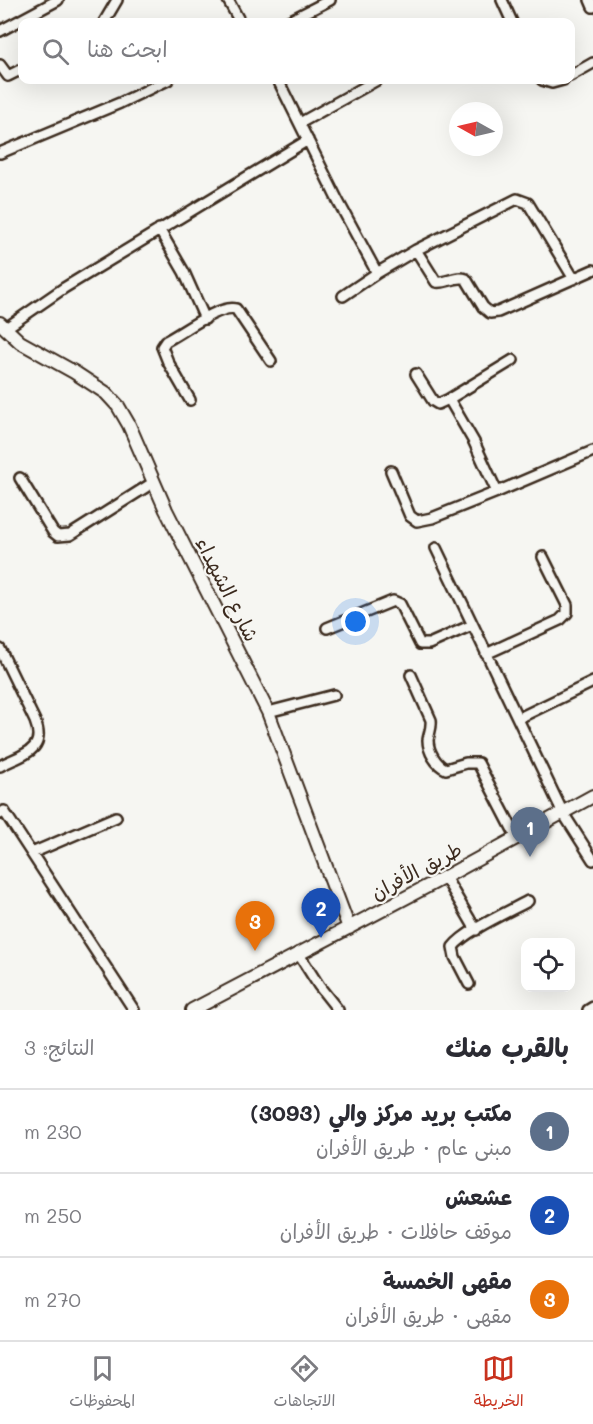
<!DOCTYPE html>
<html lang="ar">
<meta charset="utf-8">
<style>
:root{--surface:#fff;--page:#f7f7f7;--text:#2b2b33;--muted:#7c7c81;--line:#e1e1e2;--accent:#c8321e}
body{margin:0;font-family:Mali,"Playpen Sans Arabic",sans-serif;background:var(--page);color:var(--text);direction:rtl}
.controls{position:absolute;right:18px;bottom:18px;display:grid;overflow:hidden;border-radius:12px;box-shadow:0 6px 24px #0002}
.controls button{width:54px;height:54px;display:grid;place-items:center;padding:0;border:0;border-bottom:2px solid var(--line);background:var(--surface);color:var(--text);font:30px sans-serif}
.compass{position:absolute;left:449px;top:102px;width:54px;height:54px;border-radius:50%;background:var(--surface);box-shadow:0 6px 24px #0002;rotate:278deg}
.you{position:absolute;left:356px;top:622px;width:21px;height:21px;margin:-15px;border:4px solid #fff;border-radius:50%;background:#1a73e8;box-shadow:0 0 0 9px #1a73e833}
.badge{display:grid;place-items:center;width:39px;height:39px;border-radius:50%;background:var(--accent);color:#fff;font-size:20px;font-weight:700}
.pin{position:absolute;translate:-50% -50px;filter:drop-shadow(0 2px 3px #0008)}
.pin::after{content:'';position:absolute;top:32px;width:21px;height:18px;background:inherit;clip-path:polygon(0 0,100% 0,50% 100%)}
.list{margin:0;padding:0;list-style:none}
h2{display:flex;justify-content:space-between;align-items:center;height:78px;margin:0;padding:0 24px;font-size:26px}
h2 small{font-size:20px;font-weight:400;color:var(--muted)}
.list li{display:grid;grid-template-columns:39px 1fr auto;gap:18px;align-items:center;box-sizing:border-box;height:84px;padding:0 24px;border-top:2px solid var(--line)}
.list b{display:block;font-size:22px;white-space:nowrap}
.list p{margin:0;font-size:20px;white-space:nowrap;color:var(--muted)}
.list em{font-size:20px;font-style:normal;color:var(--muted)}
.icon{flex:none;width:33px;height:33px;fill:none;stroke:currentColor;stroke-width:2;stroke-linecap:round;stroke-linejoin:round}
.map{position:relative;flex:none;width:593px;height:1010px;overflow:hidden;direction:ltr}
.search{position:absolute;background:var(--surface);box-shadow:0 6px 24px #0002;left:18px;right:18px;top:18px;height:66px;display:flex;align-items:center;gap:15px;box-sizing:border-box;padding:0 21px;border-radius:12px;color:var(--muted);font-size:22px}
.sheet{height:330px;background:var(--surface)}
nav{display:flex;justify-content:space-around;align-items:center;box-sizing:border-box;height:84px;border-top:2px solid var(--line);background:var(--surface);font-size:16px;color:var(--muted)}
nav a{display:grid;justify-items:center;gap:3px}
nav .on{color:var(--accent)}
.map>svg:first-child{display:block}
</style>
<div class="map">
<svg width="593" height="1010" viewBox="0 0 593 1010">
<rect width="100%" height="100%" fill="#f6f6f2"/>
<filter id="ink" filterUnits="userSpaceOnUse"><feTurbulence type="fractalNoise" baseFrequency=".0167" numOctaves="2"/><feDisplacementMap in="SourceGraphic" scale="12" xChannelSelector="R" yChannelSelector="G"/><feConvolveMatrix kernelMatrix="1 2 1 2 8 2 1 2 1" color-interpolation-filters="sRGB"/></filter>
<g filter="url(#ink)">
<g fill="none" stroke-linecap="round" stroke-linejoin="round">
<defs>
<path id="street" d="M228 0 240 22
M502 0 512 22
M590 0 593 7
M104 22 117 0
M287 22 330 0
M0 31 58 0
M0 65 8 76 22 69
M570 76 593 63
M278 80 338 201 377 273
M542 80 552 83 563 80
M300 123 377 80
M0 153 120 103 168 80
M159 229 184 272 205 319
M416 250 436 282C446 284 456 275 466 279L483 307 490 313 498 312 593 270
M343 296 377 273 416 250 517 199 528 203 574 279
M6 328 64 288 308 140
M416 374 433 401 438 404 449 399 474 442 497 492 593 451
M449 399 513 360
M190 400 168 362 162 347 166 341C182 333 220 304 236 309L271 361
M391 471 410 516 417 521 432 518 497 492
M20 478 53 532 58 536 70 535 154 482
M436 548 563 813 593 860
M327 628 393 601 400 604 420 644H429L472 625
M0 649 35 721C47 751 23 754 0 766
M486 654 560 620 567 613V605L543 557
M411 675 431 720C432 728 429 733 428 740 428 751 436 765 446 769L466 763H478L517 838
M268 712 334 695
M519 718 593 682
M0 814 4 811 134 1010
M32 853 116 817
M445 877 476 930
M298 953 319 986 338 1010
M469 984 455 957 453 947C465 931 508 912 528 901
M588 1010 593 1007"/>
<path id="secondary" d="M0 323 20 342 74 372 106 393 118 406 129 425 166 510 268 712 349 928
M192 1010 445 877 593 796"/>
</defs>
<!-- street casing -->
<use href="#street" stroke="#3b2a1e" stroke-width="14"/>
<!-- secondary casing -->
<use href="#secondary" stroke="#3b2a1e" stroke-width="16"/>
<!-- street -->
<use href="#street" stroke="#f6f6f2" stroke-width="9"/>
<!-- secondary -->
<use href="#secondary" stroke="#f6f6f2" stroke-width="12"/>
</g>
</g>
<g text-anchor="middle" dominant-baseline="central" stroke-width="4.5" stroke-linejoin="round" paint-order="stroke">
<!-- street labels -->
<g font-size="20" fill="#3b2a1e" stroke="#f6f6f2">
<text transform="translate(228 589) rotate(63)">شارع الشهداء</text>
<text transform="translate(416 870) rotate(-28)">طريق الأفران</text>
</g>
</g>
</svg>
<div class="controls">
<button><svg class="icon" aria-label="locate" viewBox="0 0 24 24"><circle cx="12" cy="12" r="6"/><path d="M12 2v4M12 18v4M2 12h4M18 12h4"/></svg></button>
</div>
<svg class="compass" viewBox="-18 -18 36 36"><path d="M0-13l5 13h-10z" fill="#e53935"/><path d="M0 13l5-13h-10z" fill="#7c7c81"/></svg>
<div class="you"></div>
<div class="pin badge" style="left:530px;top:857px;background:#5c6f8a">1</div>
<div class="pin badge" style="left:321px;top:938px;background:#1a4fb4">2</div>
<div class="pin badge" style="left:255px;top:951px;background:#e8710a">3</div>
<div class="search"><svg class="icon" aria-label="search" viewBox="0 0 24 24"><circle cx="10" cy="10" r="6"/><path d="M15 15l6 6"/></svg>ابحث هنا</div>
</div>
<section class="sheet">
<h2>بالقرب منك<small>النتائج: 3</small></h2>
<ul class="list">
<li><span class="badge" style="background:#5c6f8a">1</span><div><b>مكتب بريد مركز والي (3093)</b><p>مبنى عام · طريق الأفران</p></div><em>230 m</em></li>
<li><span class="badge" style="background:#1a4fb4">2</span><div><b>عشعش</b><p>موقف حافلات · طريق الأفران</p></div><em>250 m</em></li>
<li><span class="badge" style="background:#e8710a">3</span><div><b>مقهى الخمسة</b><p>مقهى · طريق الأفران</p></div><em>270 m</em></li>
</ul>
</section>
<nav>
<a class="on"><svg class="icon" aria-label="map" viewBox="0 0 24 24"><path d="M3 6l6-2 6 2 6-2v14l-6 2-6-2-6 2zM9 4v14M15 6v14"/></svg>الخريطة</a>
<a><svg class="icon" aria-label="directions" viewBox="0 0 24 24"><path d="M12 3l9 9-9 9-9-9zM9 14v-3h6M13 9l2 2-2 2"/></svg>الاتجاهات</a>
<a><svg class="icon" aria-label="saved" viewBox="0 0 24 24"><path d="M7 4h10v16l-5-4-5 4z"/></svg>المحفوظات</a>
</nav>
